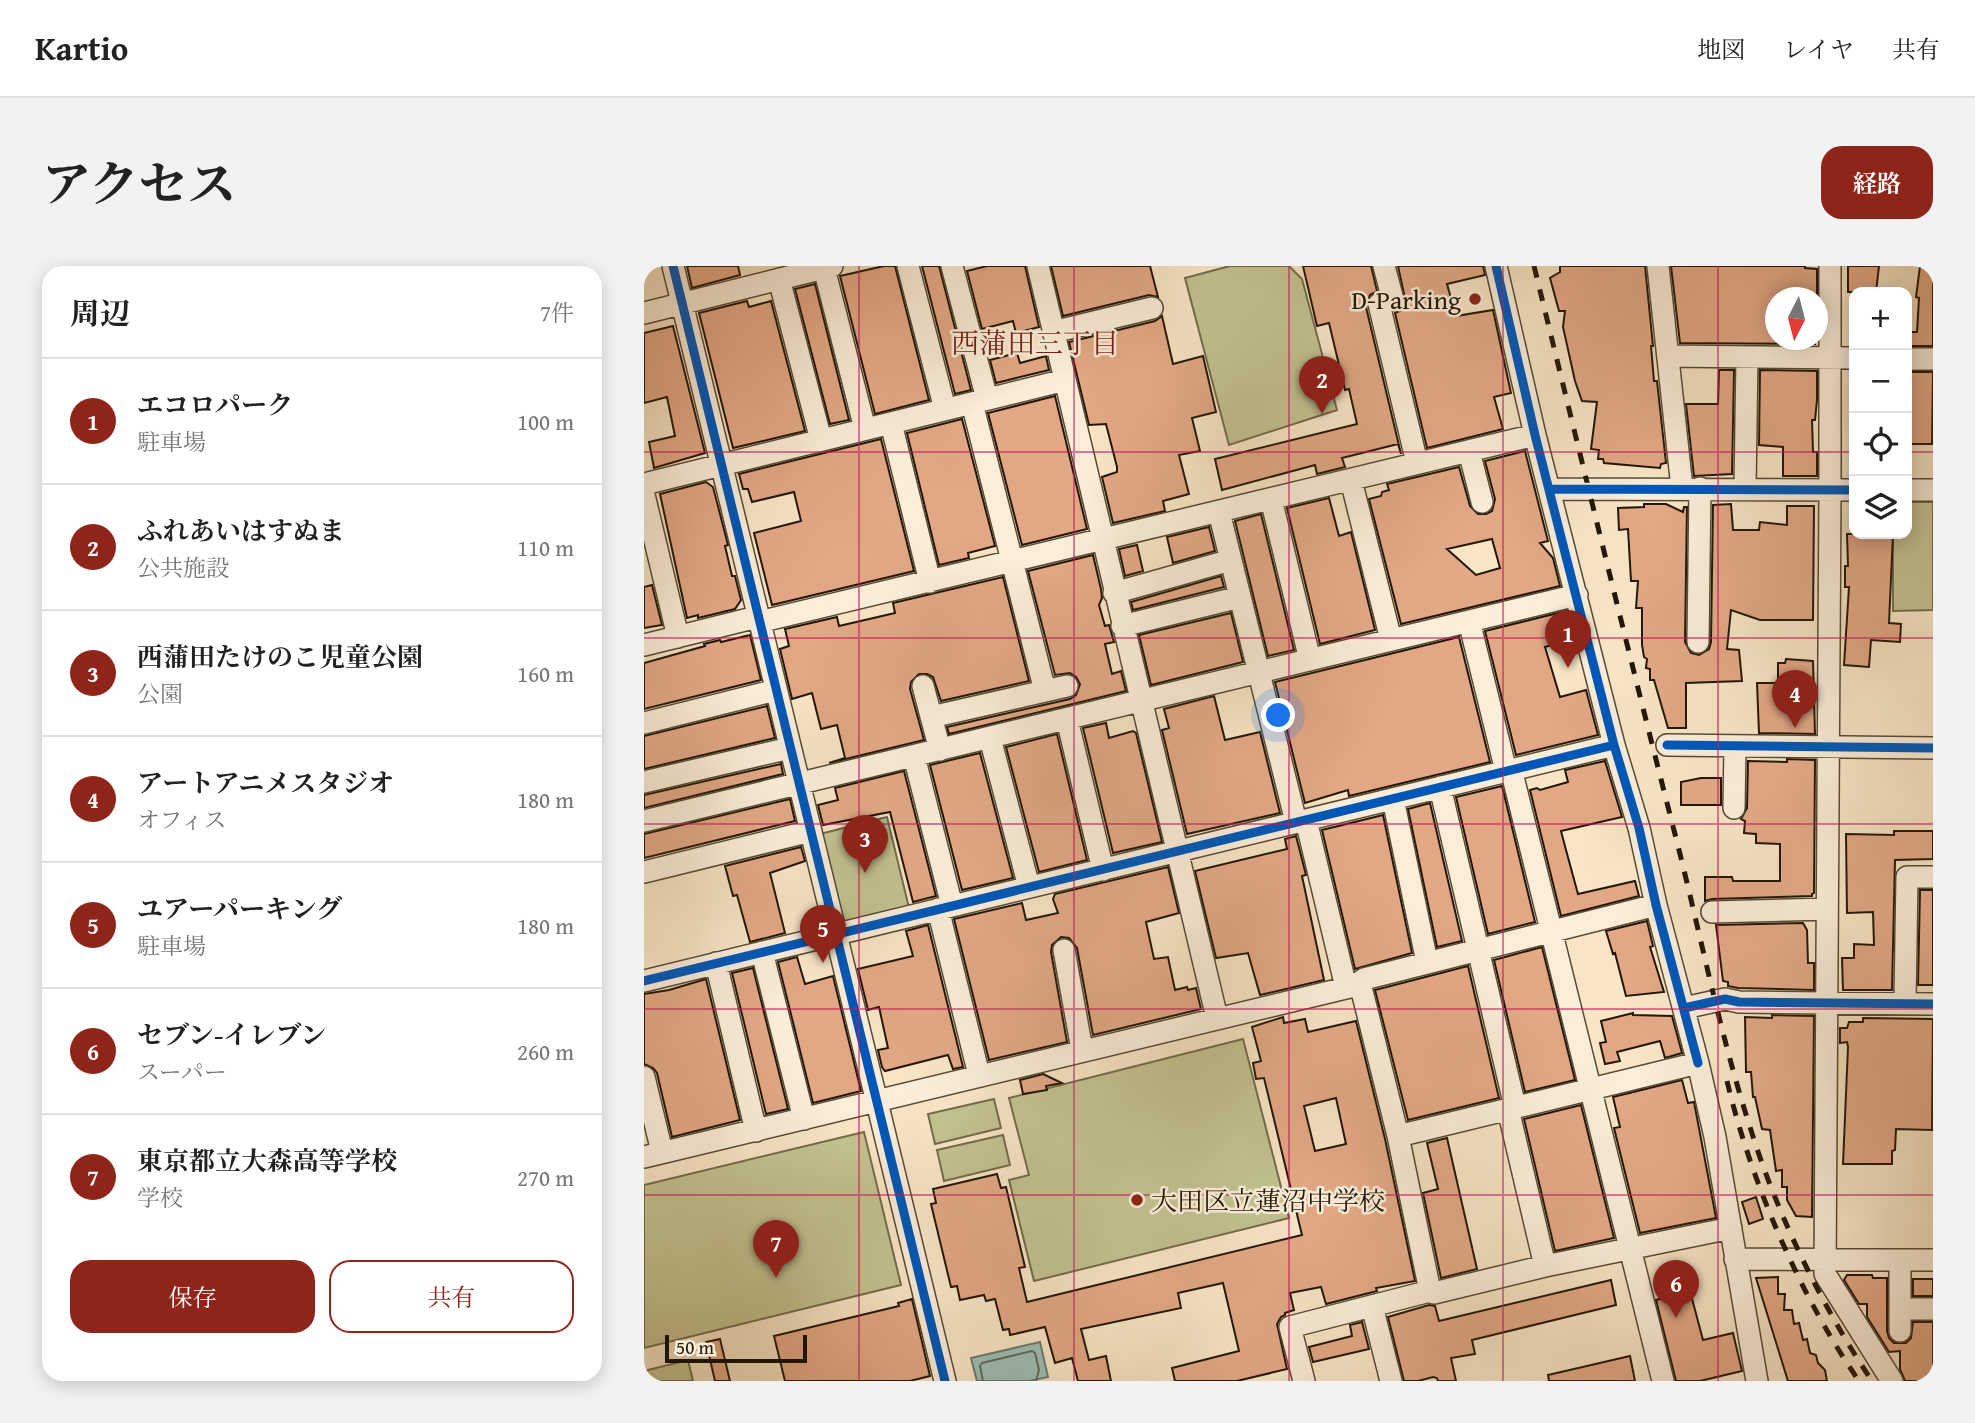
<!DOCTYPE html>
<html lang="ja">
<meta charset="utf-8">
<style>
:root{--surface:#fff;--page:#f2f2f2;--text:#222;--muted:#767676;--line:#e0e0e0;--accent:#8f2418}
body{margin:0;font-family:"Gentium Book Plus","Noto Serif JP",serif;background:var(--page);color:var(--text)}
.controls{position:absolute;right:21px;top:21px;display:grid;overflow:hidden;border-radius:14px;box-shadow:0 4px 18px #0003}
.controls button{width:63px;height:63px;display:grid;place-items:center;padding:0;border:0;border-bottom:2px solid var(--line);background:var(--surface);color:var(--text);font:35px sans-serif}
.compass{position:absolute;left:1121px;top:21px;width:63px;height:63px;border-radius:50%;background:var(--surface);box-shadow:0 4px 18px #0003;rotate:186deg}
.scale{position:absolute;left:21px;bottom:18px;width:142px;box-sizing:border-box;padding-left:7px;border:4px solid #231604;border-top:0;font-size:19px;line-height:24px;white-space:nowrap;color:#231604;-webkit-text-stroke:5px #faeeda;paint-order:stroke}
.you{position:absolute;left:635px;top:450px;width:24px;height:24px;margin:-18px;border:5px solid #fff;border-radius:50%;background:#1a73e8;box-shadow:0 0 0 10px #1a73e833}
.badge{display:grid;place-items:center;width:46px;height:46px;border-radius:50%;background:var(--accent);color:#fff;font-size:23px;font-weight:700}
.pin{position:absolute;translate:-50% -58px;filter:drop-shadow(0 2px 4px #0008)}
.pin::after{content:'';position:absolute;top:37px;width:24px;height:21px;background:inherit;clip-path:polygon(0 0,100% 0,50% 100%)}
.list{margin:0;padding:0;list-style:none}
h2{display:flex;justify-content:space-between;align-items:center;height:91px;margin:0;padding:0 28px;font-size:30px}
h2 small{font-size:23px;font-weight:400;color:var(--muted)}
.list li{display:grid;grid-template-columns:46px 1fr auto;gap:21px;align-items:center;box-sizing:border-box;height:126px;padding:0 28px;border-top:2px solid var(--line)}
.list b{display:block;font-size:26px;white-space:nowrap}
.list p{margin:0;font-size:23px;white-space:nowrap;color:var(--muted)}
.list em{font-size:23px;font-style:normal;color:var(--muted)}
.actions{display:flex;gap:14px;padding:21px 28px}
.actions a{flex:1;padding:16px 0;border:2px solid var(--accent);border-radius:21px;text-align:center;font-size:24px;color:var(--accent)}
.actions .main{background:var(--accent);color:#fff}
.icon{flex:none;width:38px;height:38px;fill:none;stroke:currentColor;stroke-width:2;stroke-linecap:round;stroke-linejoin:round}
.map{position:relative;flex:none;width:1289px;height:1115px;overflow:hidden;border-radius:21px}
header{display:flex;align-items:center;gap:42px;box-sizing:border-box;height:98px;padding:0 35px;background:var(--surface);border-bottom:2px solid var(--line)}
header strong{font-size:33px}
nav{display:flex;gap:38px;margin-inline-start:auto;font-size:24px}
.intro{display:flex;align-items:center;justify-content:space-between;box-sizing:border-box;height:168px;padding:0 42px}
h1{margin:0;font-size:49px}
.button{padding:18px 32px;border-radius:21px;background:var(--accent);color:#fff;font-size:24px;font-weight:700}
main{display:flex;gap:42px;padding:0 42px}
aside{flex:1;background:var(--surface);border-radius:21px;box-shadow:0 4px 18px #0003}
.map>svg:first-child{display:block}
</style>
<header>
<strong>Kartio</strong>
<nav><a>地図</a><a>レイヤ</a><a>共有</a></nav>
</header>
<div class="intro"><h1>アクセス</h1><a class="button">経路</a></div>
<main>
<aside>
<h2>周辺<small>7件</small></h2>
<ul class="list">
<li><span class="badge">1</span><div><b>エコロパーク</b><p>駐車場</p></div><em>100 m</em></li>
<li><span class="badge">2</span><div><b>ふれあいはすぬま</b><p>公共施設</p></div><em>110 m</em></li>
<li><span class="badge">3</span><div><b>西蒲田たけのこ児童公園</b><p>公園</p></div><em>160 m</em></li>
<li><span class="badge">4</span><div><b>アートアニメスタジオ</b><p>オフィス</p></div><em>180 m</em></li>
<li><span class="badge">5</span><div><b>ユアーパーキング</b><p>駐車場</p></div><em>180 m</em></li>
<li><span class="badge">6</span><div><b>セブン-イレブン</b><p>スーパー</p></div><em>260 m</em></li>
<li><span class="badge">7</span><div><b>東京都立大森高等学校</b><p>学校</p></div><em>270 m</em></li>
</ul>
<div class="actions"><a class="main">保存</a><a>共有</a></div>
</aside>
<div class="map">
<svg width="1289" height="1115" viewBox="0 0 1289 1115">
<rect width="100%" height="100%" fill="#f7e5c6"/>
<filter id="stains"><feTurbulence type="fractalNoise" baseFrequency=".00286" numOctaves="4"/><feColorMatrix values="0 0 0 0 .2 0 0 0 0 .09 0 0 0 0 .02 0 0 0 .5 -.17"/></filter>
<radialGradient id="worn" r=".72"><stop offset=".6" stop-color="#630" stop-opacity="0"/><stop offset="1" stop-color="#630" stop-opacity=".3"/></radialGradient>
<!-- green -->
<path fill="#c3c291" stroke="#736c4a" stroke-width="2" d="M586 0H645L658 13 693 144 585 179 541 12Z
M1263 236H1289V344L1249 345V268H1263Z
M243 551 266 646 199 663 176 568Z
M599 773 645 952 390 1015 365 914 385 909 365 832Z
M350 833 357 862 291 878 284 848Z
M220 866 257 1019 0 1082V919Z
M359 869 366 899 300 915 293 884Z
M44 1094 49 1115H0V1105Z"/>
<!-- water -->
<path fill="#9dbfb6" stroke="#6c7b6f" stroke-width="2" d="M396 1076 404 1111 385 1115H333L327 1092Z"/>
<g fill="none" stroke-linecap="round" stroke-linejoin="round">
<!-- shore -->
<path stroke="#606a5d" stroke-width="2" d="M339 1115 336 1100 338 1097 388 1085 391 1087 395 1104 392 1115"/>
</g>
<!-- building -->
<path fill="#e2a886" stroke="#231604" stroke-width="2" fill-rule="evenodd" d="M43 0H94L96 9 48 22Z
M240 0H251L285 134 231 148 196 10Z
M278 0H295L327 124 311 128Z
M343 0H381L395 61 372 67 369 55 338 63 323 5Z
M407 0H506L514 31 505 29 419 50Z
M659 0H727L733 25 726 29 722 41 757 188 754 178 698 192 701 201 673 208 671 199 578 224 571 193 713 158 705 123 701 124 685 57 673 60Z
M754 0H839L841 9 803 18 812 50 849 44 867 127 850 131 859 163 783 182 751 47 758 44 762 37Z
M916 0H1001L1009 80H1007L1010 115H1013L1022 197 1017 198 1016 202 960 197 959 193H954L955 184 947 183 953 136 938 135 931 115 919 61 921 45H915L906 12 916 6Z
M1027 0H1161V2L1173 3V32H1131V74H1171V78L1036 77Z
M1204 0H1235L1232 26H1204Z
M1276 0H1289V80H1263V66H1273L1275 32 1272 31Z
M171 18 205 154 186 158 151 23Z
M103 35 105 41 127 35 161 165 89 182 55 47Z
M518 50 529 98 559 90 572 146 548 152 556 185 535 189 545 228 519 235 521 245 469 257 458 211 473 206V201L462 158 445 159 425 76 511 55Z
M29 60 61 187 10 202 5 176 31 170 23 131 0 137V67Z
M373 87 376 97 402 90 405 104 352 117 346 94Z
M1075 104H1090L1088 208 1050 210 1042 138H1074Z
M1116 104 1173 105V134L1171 154H1168L1169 186H1173V210H1139V181L1115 179Z
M1263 106H1289L1288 178H1263Z
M411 130 443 263 378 279 344 147Z
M318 153 351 280 324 287 325 292 295 299 263 167Z
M237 173 270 305 128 339 110 267 157 255 150 226 108 236 104 223H99L95 208Z
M881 185 904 275 896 277 909 292 916 320 757 358 725 233 737 230 738 226 745 224 743 218 815 201 826 240 834 248H842L848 245 851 233 841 195ZM848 273 856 302 832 309 803 283Z
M62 216 69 221 84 279 81 280 88 310H91L97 334 91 343 54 352V349L43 352 16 228Z
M685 232 695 270 707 266 731 364 676 378 643 242Z
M1000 238H1022L1039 246 1040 241H1043L1041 376 1047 387 1055 389 1065 383 1067 376 1069 239 1087 238 1089 264H1115L1116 256 1143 259V240H1170L1169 354H1116L1087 344 1083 383 1095 384 1098 415 1042 417V462H1024L1010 414H1006V403L1002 402 1003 393 1000 391 998 379V342H992L994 315H987L984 263 975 264 974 242 1000 241Z
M617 248 650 384 624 390 591 255Z
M565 261 571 285 529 297 523 271Z
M1203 268H1249L1245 357 1257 358 1256 376 1227 374 1225 401 1200 399 1205 321H1201V300H1204Z
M493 279 499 305 481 310 475 283Z
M449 289 457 323 458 332 455 339 461 360 465 359 470 376 461 378 468 408 477 405 482 425 305 468 303 461 426 433 432 429 436 418 432 411 426 407 411 409 384 305Z
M577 310 580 321 489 344 487 336Z
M359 311 385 415 297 435 289 411 283 408H275L267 416 266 423 280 474 185 497 201 492 193 459 177 463 168 427 148 433 136 383 145 380 141 363 193 351 195 360 251 347 249 337Z
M8 319 18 359 0 362V321Z
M922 345 929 373 901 381 916 431 942 424 954 469 872 489 841 365Z
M587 347 599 396 507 419 495 369Z
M106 369 117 414 0 443V397L61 380 60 378 76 374 77 376Z
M815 371 846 496 705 530 704 524 661 537 631 416Z
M1142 393 1169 395 1171 468 1115 467 1113 417H1134V397H1141Z
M570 430 581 474 616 466 636 547 543 568 518 464 525 462 520 443Z
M123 440 131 472 0 503V470Z
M462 457 465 472 489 465 492 467 518 576 469 587 439 462Z
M413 468 443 594 395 606 362 481Z
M336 487 369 612 318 624 286 499Z
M1143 493 1171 494 1170 627 1168 628V630L1068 633 1061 635V611H1088L1089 615H1136V578L1112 577V568L1100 567 1101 555 1097 553 1103 542 1104 495 1143 496Z
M961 495 978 551 917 565 922 584 934 628 991 615 995 630 917 650 886 524 893 522 896 524 924 516 921 504Z
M137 498 139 508 0 542V529Z
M260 505 292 630 269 636 246 546 179 559 174 539 194 534 191 522Z
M1057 512H1077V539H1037V516Z
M858 520 891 656 844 668 812 531Z
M146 533 151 555 0 592V568Z
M786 537 818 675 793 681 764 543Z
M739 549 768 687 711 703 678 564Z
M1250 565H1289V593L1251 594 1248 724H1199L1198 692H1210V678L1230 679 1229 646 1203 647 1202 568 1250 569Z
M652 570 662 609 658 610 680 714 616 729 604 687 572 692 551 605 643 583 641 573Z
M157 581 161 595 126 607 141 667 106 676 93 629 89 630 81 600Z
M524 601 535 647 502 656 510 693 524 691 531 724 543 721 544 724 552 722 557 743 449 769 433 682 425 672 417 671 408 679 407 686 423 776 345 794 310 653 378 637 382 654 414 647 409 633 411 628Z
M1276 624H1289V719H1274Z
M1003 655 1009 680 1006 681 1020 726 982 730 971 687 969 688 962 665Z
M1159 657 1163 664 1164 697H1170V724L1094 722 1084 720V716L1079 715 1072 659Z
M284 659 319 801 309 803 304 789 241 805 238 801 234 784 244 782 235 741 224 744 214 703 269 690 262 665Z
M898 681 931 814 881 826 850 694Z
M153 691 161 718 189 710 217 825 169 837 134 696Z
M824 700 855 832 764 854 731 724Z
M109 702 144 843 122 848 88 707Z
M62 713 96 854 28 871 13 807 9 802 0 798V728L25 724Z
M989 747V749L1028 750 1038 787 1021 792 1016 775 973 786 976 795 961 798 956 777 962 776 957 755Z
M1128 749 1170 750 1168 951 1152 950 1143 934V921H1138V904L1132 905 1126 864 1118 863 1111 831H1109L1107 806H1102L1101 751 1128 752Z
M639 751 640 757 661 753 664 766 712 755 741 873 771 1015 732 1022 733 1025 682 1038 677 1021 646 1027 650 1044 641 1047V1049L637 1051 633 1058 643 1103 593 1115H531L528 1102 595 1085 579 1017 534 1027 537 1042 437 1063 445 1094 462 1090 467 1115H434L428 1092 411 1097 401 1061 366 1069 365 1063 359 1064 351 1033 342 1035 340 1029 316 1034 313 1020 307 1021 287 938 292 937 289 923 353 908 357 922 362 921 381 1001 375 1002 383 1036 658 969 620 812 612 813 609 797 617 795 608 761ZM692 832 702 878 671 885 660 840Z
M1219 752 1289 753 1288 864 1252 863 1251 884 1248 885V898H1199L1204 781 1203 776 1196 777V762H1203L1205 756H1219Z
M399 808 418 817 402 820 403 824 379 828 376 814Z
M1038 814 1044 837 1050 836 1072 952 996 967 970 862 976 861 969 831Z
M937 839 970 972 911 985 880 853Z
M803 872 833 1003 797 1012 779 927 794 923 783 877Z
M1112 931 1119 953 1105 958 1098 936Z
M1203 1009H1228L1229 1012H1243V1065L1245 1072 1250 1077H1262L1267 1072 1269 1056H1289V1115H1261L1256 1103V1085L1245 1086 1223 1051V1038H1215L1200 1014Z
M1134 1011V1028H1141L1140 1044H1148L1150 1058 1155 1057 1159 1074 1163 1073 1166 1087 1172 1089 1174 1097 1181 1104 1183 1115H1144L1112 1012Z
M1269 1013H1289V1030H1269Z
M967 1014 972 1039 828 1074 831 1088 807 1092 812 1115H794L793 1112 789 1111 774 1115H760L744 1051 785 1039 791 1040 795 1055Z
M1046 1025 1059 1074 1089 1067 1098 1105 1056 1115H1032L1012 1034Z
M268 1033 286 1110 266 1115H141L130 1070 255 1040 254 1037Z
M718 1056 725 1083 669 1096 665 1081 708 1070 706 1059Z
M76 1073 86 1115H71L62 1076Z
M986 1090 991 1115H905L904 1109Z"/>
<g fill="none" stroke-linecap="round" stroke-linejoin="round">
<defs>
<path id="minor" d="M29 0 301 1115
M264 0 301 143
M308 0 343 133
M394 0 573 752
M740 0 749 34
M852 0 891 169 970 479 995 562 1012 639 1054 797 1071 871 1113 1115
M1014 0 1038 222
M1186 0V225L1181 1008 1248 1115
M180 2 221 163
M135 13 177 174
M735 38 773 197
M0 47 188 0
M409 66 508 42
M1024 90 1210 92
M1263 93H1289
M328 137 401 425
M247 157 286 316
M825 185 838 236
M707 214 747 374
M0 218 421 114
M906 223 1210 224
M1101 223 1103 91
M1263 224H1289
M0 229 34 371
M627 233 666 394
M575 246 652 556
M470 327 587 294
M825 355 862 505
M115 356 891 169
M478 360 596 331
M1054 376 1056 222
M0 379 113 351
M279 420 296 484
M287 451 423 420
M423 453 459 604
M0 457 132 424
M346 472 385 621
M1023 479 1289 482
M270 490 308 640
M867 503 1019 1115
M0 516 146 482
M796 521 871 841
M749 533 783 696
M1090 542 1091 481
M662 554 702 721
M0 555 933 329
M0 606 167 565
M294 643 335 809
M1068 646 1183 643
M420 684 438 784
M118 686 160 853
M72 697 112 865
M0 715 970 479
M710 720 720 713 1012 639
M1261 737 1263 611H1289
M1040 742 1081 733 1095 736 1289 738
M0 811 18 886
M864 843 901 1000
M754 870 1054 797
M0 891 710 720 718 725 754 870 786 1025
M1091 993 1289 994
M728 1040 747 1115
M1256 1043H1289
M1256 1065V994
M660 1115 646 1061 786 1025 790 1027 901 1000 1087 962"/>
</defs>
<!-- minor casing -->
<use href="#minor" stroke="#584a34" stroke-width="24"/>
<!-- minor -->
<use href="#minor" stroke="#faeeda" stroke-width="21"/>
<!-- rail -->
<path stroke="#231604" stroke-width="5" stroke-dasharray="12 12" stroke-linecap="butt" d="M890 0C937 192 984 385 1033 576 1057 671 1076 768 1106 861 1132 946 1178 1041 1228 1115
M1083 815C1107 916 1156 1030 1215 1115"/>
<defs>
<path id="cycleway" d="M29 0 301 1115
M852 0 891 169 970 479 995 562 1012 639 1054 797
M906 223 1210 224
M1023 479 1289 482
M0 715 970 479
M1040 742 1081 733 1095 736 1289 738"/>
</defs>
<!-- cycleway casing -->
<use href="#cycleway" stroke="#faeeda" stroke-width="13"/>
<!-- cycleway -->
<use href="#cycleway" stroke="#0057b8" stroke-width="9"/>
</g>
<!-- grid -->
<path fill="none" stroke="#c2185b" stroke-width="2" stroke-opacity="0.55" d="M215 0V1115M430 0V1115M645 0V1115M859 0V1115M1074 0V1115M0 186H1210M1263 186H1289M0 372H1289M0 558H1289M0 743H1289M0 929H1289"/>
<!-- markers -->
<g fill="#8f2418" stroke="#faeeda" stroke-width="2.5">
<circle cx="831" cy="33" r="7"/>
<circle cx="493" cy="934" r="7"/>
</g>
<g text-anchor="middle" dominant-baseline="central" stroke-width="5" stroke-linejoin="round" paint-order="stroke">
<!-- poi labels -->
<g font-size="26" fill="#231604" stroke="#faeeda" text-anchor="end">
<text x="817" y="33">D-Parking</text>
<text x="507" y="934" text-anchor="start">大田区立蓮沼中学校</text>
</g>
<!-- neighbourhood labels -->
<g font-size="28" fill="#7a1f14" stroke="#faeeda">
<text x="391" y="76">西蒲田三丁目</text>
</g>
</g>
<rect width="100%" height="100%" filter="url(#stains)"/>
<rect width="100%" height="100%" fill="url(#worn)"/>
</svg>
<div class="controls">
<button>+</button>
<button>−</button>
<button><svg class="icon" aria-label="locate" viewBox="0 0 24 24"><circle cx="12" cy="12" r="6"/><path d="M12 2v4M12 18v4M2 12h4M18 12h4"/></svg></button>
<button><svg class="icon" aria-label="layers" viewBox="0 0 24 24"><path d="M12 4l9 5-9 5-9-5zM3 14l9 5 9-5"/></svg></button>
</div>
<svg class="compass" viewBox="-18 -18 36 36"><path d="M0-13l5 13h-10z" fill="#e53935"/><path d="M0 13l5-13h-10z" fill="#767676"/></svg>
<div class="scale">50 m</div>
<div class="you"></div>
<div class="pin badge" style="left:924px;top:402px">1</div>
<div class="pin badge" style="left:678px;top:148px">2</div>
<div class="pin badge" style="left:221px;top:607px">3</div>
<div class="pin badge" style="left:1151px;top:462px">4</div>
<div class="pin badge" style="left:179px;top:697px">5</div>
<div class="pin badge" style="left:1032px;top:1052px">6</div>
<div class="pin badge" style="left:132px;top:1012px">7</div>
</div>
</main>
